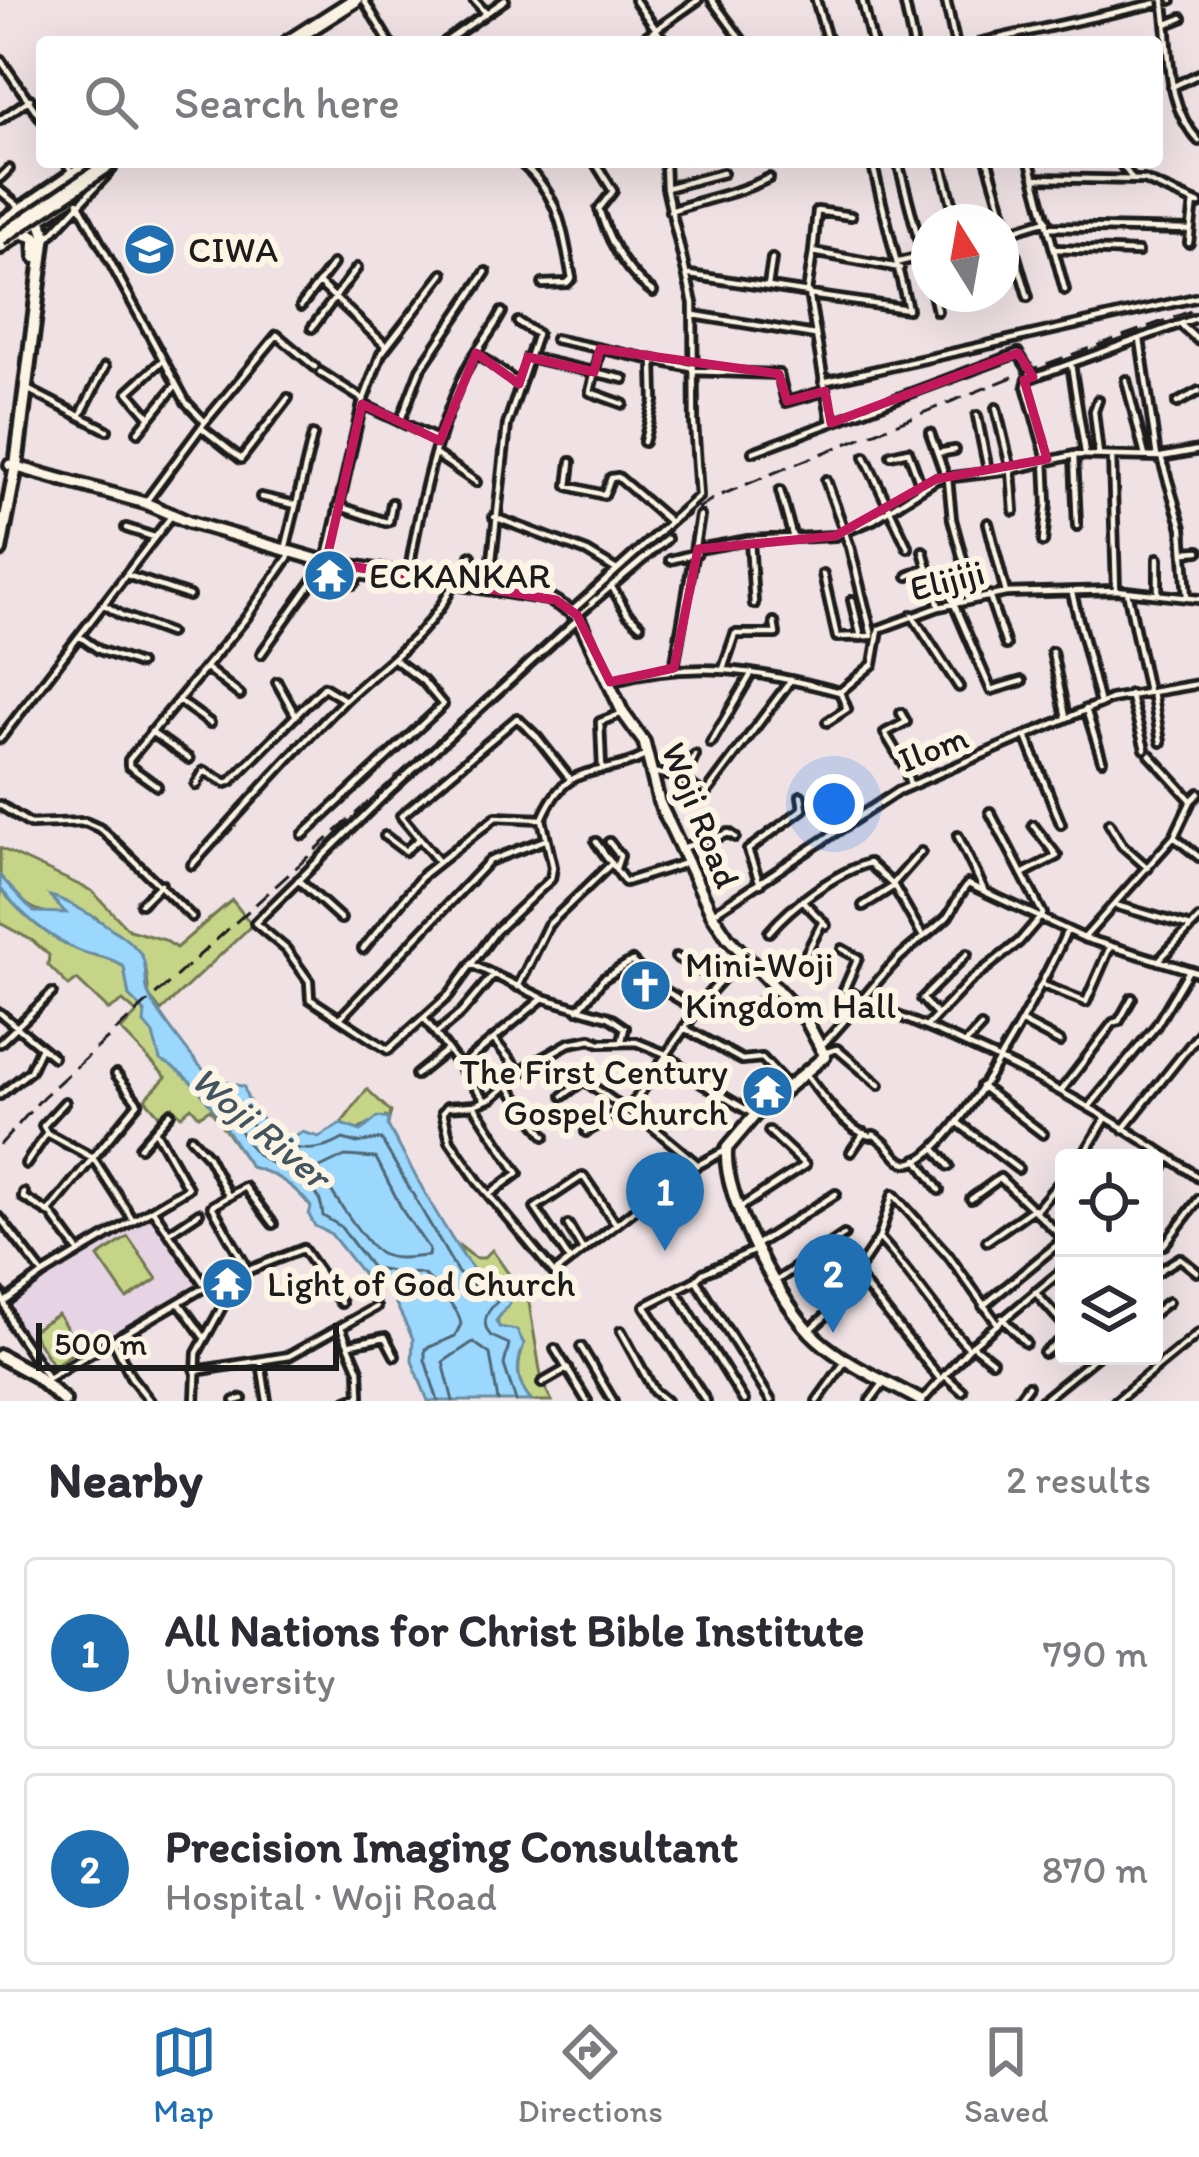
<!DOCTYPE html>
<meta charset="utf-8">
<style>
:root{--surface:#fff;--page:#f2f2f3;--text:#2b2b33;--muted:#7c7c81;--line:#e1e1e2;--accent:#1f6fb2}
body{margin:0;font-family:Itim,sans-serif;background:var(--page);color:var(--text)}
.controls{position:absolute;right:36px;bottom:36px;display:grid;overflow:hidden;border-radius:12px;box-shadow:0 12px 48px #0002}
.controls button{width:108px;height:108px;display:grid;place-items:center;padding:0;border:0;border-bottom:3px solid var(--line);background:var(--surface);color:var(--text);font:60px sans-serif}
.compass{position:absolute;left:911px;top:204px;width:108px;height:108px;border-radius:50%;background:var(--surface);box-shadow:0 12px 48px #0002;rotate:349deg}
.scale{position:absolute;left:36px;bottom:30px;width:303px;box-sizing:border-box;padding-left:12px;border:6px solid #1c1c1c;border-top:0;font-size:33px;line-height:42px;white-space:nowrap;color:#1c1c1c;-webkit-text-stroke:9px #fcf5e5;paint-order:stroke}
.you{position:absolute;left:834px;top:804px;width:42px;height:42px;margin:-30px;border:9px solid #fff;border-radius:50%;background:#1a73e8;box-shadow:0 0 0 18px #1a73e833}
.badge{display:grid;place-items:center;width:78px;height:78px;border-radius:50%;background:var(--accent);color:#fff;font-size:39px;font-weight:700}
.pin{position:absolute;translate:-50% -99px;filter:drop-shadow(0 3px 6px #0008)}
.pin::after{content:'';position:absolute;top:63px;width:42px;height:36px;background:inherit;clip-path:polygon(0 0,100% 0,50% 100%)}
.list{margin:0;padding:0;list-style:none}
h2{display:flex;justify-content:space-between;align-items:center;height:156px;margin:0;padding:0 48px;font-size:51px}
h2 small{font-size:39px;font-weight:400;color:var(--muted)}
.list li{display:grid;grid-template-columns:78px 1fr auto;gap:36px;align-items:center;box-sizing:border-box;height:192px;margin:0 24px 24px;padding:0 24px;border:3px solid var(--line);border-radius:12px}
.list b{display:block;font-size:45px;white-space:nowrap}
.list p{margin:0;font-size:39px;white-space:nowrap;color:var(--muted)}
.list em{font-size:39px;font-style:normal;color:var(--muted)}
.icon{flex:none;width:66px;height:66px;fill:none;stroke:currentColor;stroke-width:2;stroke-linecap:round;stroke-linejoin:round}
.map{position:relative;flex:none;width:1199px;height:1401px;overflow:hidden}
.search{position:absolute;background:var(--surface);box-shadow:0 12px 48px #0002;left:36px;right:36px;top:36px;height:132px;display:flex;align-items:center;gap:30px;box-sizing:border-box;padding:0 42px;border-radius:12px;color:var(--muted);font-size:45px}
.sheet{height:588px;background:var(--surface)}
nav{display:flex;justify-content:space-around;align-items:center;box-sizing:border-box;height:168px;border-top:3px solid var(--line);background:var(--surface);font-size:33px;color:var(--muted)}
nav a{display:grid;justify-items:center;gap:6px}
nav .on{color:var(--accent)}
.map>svg:first-child{display:block}
</style>
<div class="map">
<svg width="1199" height="1401" viewBox="0 0 1199 1401">
<rect width="100%" height="100%" fill="#efe1e4"/>
<filter id="ink" filterUnits="userSpaceOnUse"><feTurbulence type="fractalNoise" baseFrequency=".00833" numOctaves="2"/><feDisplacementMap in="SourceGraphic" scale="24" xChannelSelector="R" yChannelSelector="G"/><feConvolveMatrix kernelMatrix="1 2 1 2 8 2 1 2 1" color-interpolation-filters="sRGB"/></filter>
<g filter="url(#ink)">
<!-- built -->
<path fill="#e6d3e3" d="M147 1216 154 1217 202 1286 50 1374 14 1323 12 1299Z"/>
<!-- green -->
<path fill="#c6d488" stroke="#717852" stroke-width="3" d="M0 848 92 891 129 930 165 940 176 948 232 900 252 925 161 1011 149 996 146 970 137 950 94 916 57 904 66 913C32 917 21 900 0 876Z
M0 888C21 914 46 936 78 950 94 957 109 956 124 967L129 996 139 1004 178 1064 285 1167 311 1207C296 1187 276 1173 251 1167L210 1109 199 1116 191 1107 181 1116 173 1107 159 1115 145 1099 166 1077 121 1030 137 1013 123 1001 109 1010 77 980 69 986 48 965 49 955 33 941 0 923Z
M367 1089 391 1112 389 1119 385 1117 355 1131 341 1124Z
M128 1237 157 1279 127 1299 98 1257Z
M460 1246 475 1258H484L492 1250 529 1303 542 1382 552 1401H531C516 1382 516 1366 524 1344L498 1327 496 1279C477 1276 463 1266 460 1246Z
M58 1314 80 1349 53 1366 31 1331Z"/>
<!-- water -->
<path fill="#9cd8fd" stroke="#698da3" stroke-width="3" d="M0 876 34 912 66 913 50 896C71 901 131 937 142 956 148 968 144 981 148 993 152 1005 197 1066 209 1075 219 1081 233 1083 244 1087 250 1113 270 1130 295 1137L302 1132 319 1137 341 1124 361 1131 378 1117 389 1119 388 1126C403 1152 463 1268 481 1276 489 1280 500 1280 509 1284L510 1303 496 1321 499 1327 517 1330 524 1344C515 1366 516 1382 531 1401H428L412 1361 413 1339 385 1281 366 1278 331 1234 315 1226 309 1215 311 1207C296 1187 275 1173 251 1167 224 1130 203 1079 160 1060L153 1034 144 1023 145 1012 129 996 124 967C109 955 94 957 78 950 46 936 21 914 0 888Z"/>
<g fill="none" stroke-linecap="round" stroke-linejoin="round">
<!-- shore -->
<path stroke="#4f6776" stroke-width="3" d="M345 1156 376 1158 404 1213 429 1249 428 1256C413 1257 395 1261 381 1254 367 1247 326 1184 318 1169Z
M438 1401 425 1360V1349L455 1336 461 1324C459 1312 454 1308 446 1299 430 1281 427 1266 399 1277L388 1270 372 1268 340 1226 323 1216C320 1172 280 1175 256 1153 249 1147 244 1137 239 1129L240 1122 247 1121C275 1146 309 1160 343 1139L357 1143 381 1139 458 1273 476 1287 497 1294V1302C486 1312 480 1323 491 1336L509 1344 504 1365 516 1401
M453 1401 443 1362 473 1342 490 1354 498 1401"/>
<defs>
<path id="minor" d="M364 0 389 42
M474 0 486 13
M635 0 665 42
M712 0 743 42
M816 0 828 42
M862 0 872 42
M904 0 913 42
M946 0 955 42
M1164 5C1171 52 1164 104 1199 141
M1167 24 1182 18
M445 42 505 0
M638 42 698 0
M982 42 1171 0
M0 59 42 120
M1172 87 1199 74
M0 120 30 99
M66 162 73 173
M520 162C561 196 562 229 572 278L567 283 543 284
M595 162 613 191 599 209C609 241 625 272 653 292
M898 162 929 279
M941 162 957 222
M988 162 1028 297
M1030 162 1065 290
M1120 162 1131 177
M0 178 9 169
M1035 178 1144 180 1199 204
M666 188 723 173
M0 191 22 209
M78 202 186 402 205 422
M670 211C704 199 737 194 769 178
M1049 227 1190 230
M1008 232 1047 220
M47 239 112 169
M1189 243 1194 202
M1055 249 1138 252
M813 252 817 211 851 216
M899 262 929 255
M690 275 809 293 831 423
M319 283 385 345
M768 286 772 259
M807 292 813 252 900 268
M933 294 937 311
M976 294 978 299
M810 295 908 309 872 162
M301 306 333 264
M694 315 815 335
M1181 325 1199 341
M312 328 357 268
M555 339 691 368
M1140 339 1157 457
M600 349 590 392 623 404
M476 353 519 384
M528 357 624 379
M1071 364 1085 453
M693 371 779 374 786 402 825 391
M320 372 364 400
M1126 380 1145 456
M823 382 1199 297
M27 389 107 430
M1098 400 1094 411 1099 455
M1177 403 1199 391
M362 404 439 440
M996 408 1011 470 1014 511
M81 414 105 367
M148 415 128 392 163 360
M977 416 988 470
M400 422 420 370 486 272
M203 429 241 459 288 398
M138 432 176 385
M930 433 946 478
M644 442 654 401 653 363
M753 452 1018 353 1033 377
M937 453 955 450
M435 454 476 482
M891 455 908 451 922 489
M1074 455 1077 526
M1112 456 1116 589
M865 457 908 548
M1161 457 1182 528 1187 598
M1047 459 1026 386 1028 379 1199 317
M571 462 568 486 604 495 611 478 618 477 669 521
M948 479 952 519 973 596
M826 480 850 547 872 636
M780 491 793 538
M261 497 296 505 285 550
M145 503 205 422 277 335 315 367
M296 505 313 435
M338 506 386 522 389 521 392 503
M494 517 587 552 615 569
M988 523 1006 593
M126 528 154 537
M750 540 754 604
M1043 542 1047 504 1045 460
M698 549 748 540 835 536 873 520 937 479 1011 470 1074 455 1161 457 1199 450
M923 551 939 607
M1186 552 1199 551
M670 560 697 553
M823 574 837 637 870 636
M127 575 189 596
M408 576C420 505 435 433 467 368 477 349 492 332 502 312
M908 576 928 567
M343 578 353 584 360 575 371 577
M464 584 471 556
M489 587 507 425 537 334 518 322
M612 587 627 613 640 625
M1127 591 1148 691
M1072 593 1100 704
M1158 594V558
M989 595 1006 645
M852 600 861 637
M103 604 121 615 169 633
M954 604 991 690 1022 681
M573 610 699 496 694 422 693 303 666 188 665 162
M577 615 667 539
M912 615 959 687
M579 618 384 796 255 923 286 949 309 981 310 999 388 1050 449 995 496 931 551 879 553 867 542 819C568 757 599 780 645 756
M79 636 99 650 139 664
M1052 652 1066 717
M261 654 326 562 362 404 381 354 443 274
M206 668 240 695
M674 668 700 516
M723 669 735 634H776L774 622
M277 682 296 716
M610 682C694 659 757 670 840 692L873 664 879 629 939 607 1006 593 1116 590 1199 599
M1152 692 1161 742
M1130 694 1145 749
M178 700 210 723
M1086 709 1102 760
M901 713 906 722 885 733 906 768 910 786
M827 722 847 709 840 692
M151 732 189 759
M1026 736 1061 824
M0 739 172 515
M711 743 750 676
M1150 755 1190 799
M602 768 600 722 623 713
M652 772 681 778 705 795 791 680
M684 780 695 755
M196 785 204 771 226 783 231 781 324 687 345 700
M157 786 129 766V760L246 618 292 552
M0 805 30 824 85 822 101 829 192 917
M1109 823 1122 845 1148 868
M303 835 443 705 423 681 394 659
M385 836 405 851 418 840
M958 836 984 890
M1174 837 1199 857
M596 842 625 882 686 863
M609 842 620 856 616 868
M685 847 729 833 735 837
M439 862 401 816 517 718 537 737 570 779
M192 865C241 811 290 755 342 703 381 665 432 634 454 582
M1022 874 1057 856 1033 825
M298 880 341 919
M760 884 748 850 803 809 801 796
M892 885 921 852
M802 900 826 925
M141 904 161 884
M1115 905 1191 927
M863 906 894 886
M712 914 898 791 1111 699 1199 684
M769 932C792 905 835 873 869 863L894 886 922 935
M1084 938 1174 837 1191 801 1199 793
M363 949 424 874 496 817 542 819
M842 949 858 958 844 990 864 999
M676 957 717 980
M1158 961 1199 919
M471 964 543 998 609 1017 625 1028 622 1040
M812 971 801 964 823 921
M1043 985 1086 1002 1110 947
M518 987 548 925 612 863
M864 1003C983 1046 1096 1105 1199 1178
M756 1006 777 988
M578 1010 603 979 632 961 654 984 697 1010
M0 1013 53 1057
M937 1015 922 999 967 954
M340 1018 489 861 545 840
M424 1018 485 1100
M1022 1022 1060 1042
M926 1027 970 981 1019 942 1043 914 990 812
M684 1028 742 1060 762 1058 788 1086
M436 1034 461 1013 493 975
M494 1040 521 1073
M0 1043 52 993
M965 1044 981 1027
M821 1046C850 1018 869 988 897 960 906 950 944 922 948 916 955 906 958 895 968 884L1084 938 1199 973
M824 1053 837 1049 879 1085
M461 1066 543 998
M416 1075 447 1050
M806 1075C822 1095 840 1123 864 1134 880 1140 867 1129 881 1140 890 1146 897 1163 908 1163 953 1162 1050 971 1067 930
M508 1086 545 1136
M981 1086 1043 1134
M1061 1091 1113 1023 1119 1021 1132 998
M0 1095 30 1071 41 1047
M563 1096 584 1080 624 1109
M475 1107 518 1173 490 1194
M1089 1107 1156 1026 1188 972
M630 1108 705 998 744 955
M630 1108 697 1164
M957 1122 1018 1169
M1123 1129 1199 1034
M586 1132 624 1109
M47 1133 93 1158 133 1220
M191 1138 207 1155 228 1195
M140 1147 170 1113
M935 1149 949 1166
M726 1150 678 1176 554 1273 479 1183 450 1141 443 1112 447 1107 474 1105 492 1098 530 1065 569 1043 591 1039 600 1043 636 1042 666 1054 701 1083 755 1115
M851 1152 864 1133
M1082 1158 1106 1118
M917 1159 939 1190
M26 1164 47 1133 43 1126 65 1102
M1154 1182 1169 1157
M24 1193 23 1197 49 1213
M971 1199 1000 1178 1064 1239
M738 1209 805 1165 769 1131
M1037 1209 1064 1177
M153 1210 204 1284
M0 1218 43 1274
M568 1225 583 1250
M169 1233 199 1213
M879 1238C912 1273 935 1314 969 1348
M987 1241 1034 1208
M756 1245 836 1194
M1164 1245 1199 1199
M79 1252 49 1211 138 1103 116 1074
M570 1260 535 1208 583 1176 616 1224
M854 1272 940 1379
M1154 1274 1180 1258 1197 1272
M696 1280 771 1401
M776 1281 844 1235
M676 1291 744 1401
M0 1292 13 1327 48 1378
M1035 1292 1064 1325
M6 1301 43 1274 188 1188 155 1130
M179 1302 203 1336
M983 1306 1064 1239
M1154 1313 1168 1302
M1002 1318 1026 1343
M342 1330 359 1370 360 1396 347 1401
M621 1331 654 1391 666 1401
M809 1331 830 1312 879 1238 893 1194 948 1255 997 1323
M113 1340 131 1377 150 1401
M351 1344 385 1337 395 1356
M972 1345 992 1361
M581 1347 613 1401
M555 1349 587 1401
M1044 1353 1064 1338
M261 1362 267 1401
M195 1371 289 1356 376 1307
M944 1375 962 1391
M43 1381 205 1287 303 1249 341 1303
M542 1383 568 1368
M195 1401 197 1353 245 1265 212 1206 245 1187 273 1224
M235 1401 242 1399
M706 1401 645 1306 696 1280 703 1273 758 1249
M817 1401 847 1359
M870 1401 884 1382
M922 1401 969 1348 1064 1269
M1017 1401 1028 1386
M1042 1401 1097 1356
M1116 1401 1199 1333"/>
<path id="secondary" d="M10 465 145 503 189 522 326 562 548 598 577 615 623 713 644 742 659 802 712 914 728 938 806 1020 825 1056 755 1115 727 1148C720 1194 782 1308 817 1339 846 1365 887 1382 921 1401"/>
<path id="primary" d="M0 224 90 162
M21 232 35 237 36 257
M0 247 71 197
M0 550 16 466 45 234 40 219 22 209
M0 1356 35 1375 64 1401"/>
<path id="trunk" d="M289 42 355 0"/>
</defs>
<!-- minor casing -->
<use href="#minor" stroke="#1c1c1c" stroke-width="14"/>
<!-- secondary casing -->
<use href="#secondary" stroke="#1c1c1c" stroke-width="18"/>
<!-- primary casing -->
<use href="#primary" stroke="#1c1c1c" stroke-width="20"/>
<!-- trunk casing -->
<use href="#trunk" stroke="#1c1c1c" stroke-width="21"/>
<!-- minor -->
<use href="#minor" stroke="#fcf5e5" stroke-width="4.5"/>
<!-- secondary -->
<use href="#secondary" stroke="#fcf5e5" stroke-width="9"/>
<!-- primary -->
<use href="#primary" stroke="#fcf5e5" stroke-width="10"/>
<!-- trunk -->
<use href="#trunk" stroke="#fcf5e5" stroke-width="12"/>
<!-- rail -->
<path stroke="#1c1c1c" stroke-width="3" stroke-dasharray="18 9" stroke-linecap="butt" d="M0 1145 43 1097 675 524 714 498 788 467 1030 370 1199 308"/>
<defs>
<path id="minor-bridge" d="M1163 0 1164 5"/>
<path id="trunk-bridge" d="M0 238 112 162"/>
</defs>
<!-- minor-bridge casing -->
<use href="#minor-bridge" stroke="#1c1c1c" stroke-width="14" stroke-linecap="butt"/>
<!-- trunk-bridge casing -->
<use href="#trunk-bridge" stroke="#1c1c1c" stroke-width="21" stroke-linecap="butt"/>
<!-- minor-bridge -->
<use href="#minor-bridge" stroke="#fcf5e5" stroke-width="4.5"/>
<!-- trunk-bridge -->
<use href="#trunk-bridge" stroke="#fcf5e5" stroke-width="12"/>
</g>
</g>
<!-- marked area -->
<path fill="none" stroke="#c2185b" stroke-width="9" stroke-linejoin="round" d="M600 349 779 374 787 401 825 391 831 423 1018 353 1033 377 1024 380 1047 459 936 479 835 536 698 549 674 668 610 682 577 615 556 600 326 562 362 404 440 441 476 353 519 384 528 357 594 372Z"/>
<!-- icons -->
<defs>
<symbol id="university-disc" viewBox="-11 -11 22 22"><circle r="9.5" fill="#1f6fb2" stroke="#fcf5e5"/><path d="M0-5L7-2L0 1L-7-2ZM-4 1L0 2.5L4 1V4Q0 6-4 4Z" fill="#fff"/></symbol>
<symbol id="temple-disc" viewBox="-11 -11 22 22"><circle r="9.5" fill="#1f6fb2" stroke="#fcf5e5"/><path d="M0-6L5-2H3V0L6.5 2.5H4V6H1.5V3h-3V6H-4V2.5H-6.5L-3 0V-2H-5Z" fill="#fff"/></symbol>
<symbol id="church-disc" viewBox="-11 -11 22 22"><circle r="9.5" fill="#1f6fb2" stroke="#fcf5e5"/><path d="M-1.2-6h2.4v3.5h3.3v2.4h-3.3V6h-2.4V-.1h-3.3v-2.4h3.3Z" fill="#fff"/></symbol>
</defs>
<g fill-rule="evenodd">
<use href="#university-disc" x="120" y="220" width="59" height="59"/>
<use href="#temple-disc" x="300" y="546" width="59" height="59"/>
<use href="#church-disc" x="616" y="956" width="59" height="59"/>
<use href="#temple-disc" x="738" y="1062" width="59" height="59"/>
<use href="#temple-disc" x="198" y="1254" width="59" height="59"/>
</g>
<g text-anchor="middle" dominant-baseline="central" stroke-width="12" stroke-linejoin="round" paint-order="stroke">
<!-- poi labels -->
<g font-size="36" fill="#1c1c1c" stroke="#fcf5e5" text-anchor="start">
<text x="188" y="249">CIWA</text>
<text x="369" y="575">ECKANKAR</text>
<text x="685" y="964">Mini-Woji<tspan x="685" dy="41">Kingdom Hall</tspan></text>
<text x="728" y="1071" text-anchor="end">The First Century<tspan x="728" dy="41">Gospel Church</tspan></text>
<text x="267" y="1283">Light of God Church</text>
</g>
<!-- street labels -->
<g font-size="36" fill="#1c1c1c" stroke="#fcf5e5">
<text transform="translate(947 580) rotate(-14)">Elijiji</text>
<text transform="translate(933 748) rotate(-22)">Ilom</text>
<text transform="translate(701 815) rotate(68)">Woji Road</text>
</g>
<!-- water labels -->
<g font-size="39" font-style="italic" fill="#425460" stroke="#fcf5e5">
<text transform="translate(261 1127) rotate(40)">Woji River</text>
</g>
</g>
</svg>
<div class="controls">
<button><svg class="icon" aria-label="locate" viewBox="0 0 24 24"><circle cx="12" cy="12" r="6"/><path d="M12 2v4M12 18v4M2 12h4M18 12h4"/></svg></button>
<button><svg class="icon" aria-label="layers" viewBox="0 0 24 24"><path d="M12 4l9 5-9 5-9-5zM3 14l9 5 9-5"/></svg></button>
</div>
<svg class="compass" viewBox="-18 -18 36 36"><path d="M0-13l5 13h-10z" fill="#e53935"/><path d="M0 13l5-13h-10z" fill="#7c7c81"/></svg>
<div class="scale">500 m</div>
<div class="you"></div>
<div class="pin badge" style="left:665px;top:1251px">1</div>
<div class="pin badge" style="left:833px;top:1333px">2</div>
<div class="search"><svg class="icon" aria-label="search" viewBox="0 0 24 24"><circle cx="10" cy="10" r="6"/><path d="M15 15l6 6"/></svg>Search here</div>
</div>
<section class="sheet">
<h2>Nearby<small>2 results</small></h2>
<ul class="list">
<li><span class="badge">1</span><div><b>All Nations for Christ Bible Institute</b><p>University</p></div><em>790 m</em></li>
<li><span class="badge">2</span><div><b>Precision Imaging Consultant</b><p>Hospital · Woji Road</p></div><em>870 m</em></li>
</ul>
</section>
<nav>
<a class="on"><svg class="icon" aria-label="map" viewBox="0 0 24 24"><path d="M3 6l6-2 6 2 6-2v14l-6 2-6-2-6 2zM9 4v14M15 6v14"/></svg>Map</a>
<a><svg class="icon" aria-label="directions" viewBox="0 0 24 24"><path d="M12 3l9 9-9 9-9-9zM9 14v-3h6M13 9l2 2-2 2"/></svg>Directions</a>
<a><svg class="icon" aria-label="saved" viewBox="0 0 24 24"><path d="M7 4h10v16l-5-4-5 4z"/></svg>Saved</a>
</nav>
